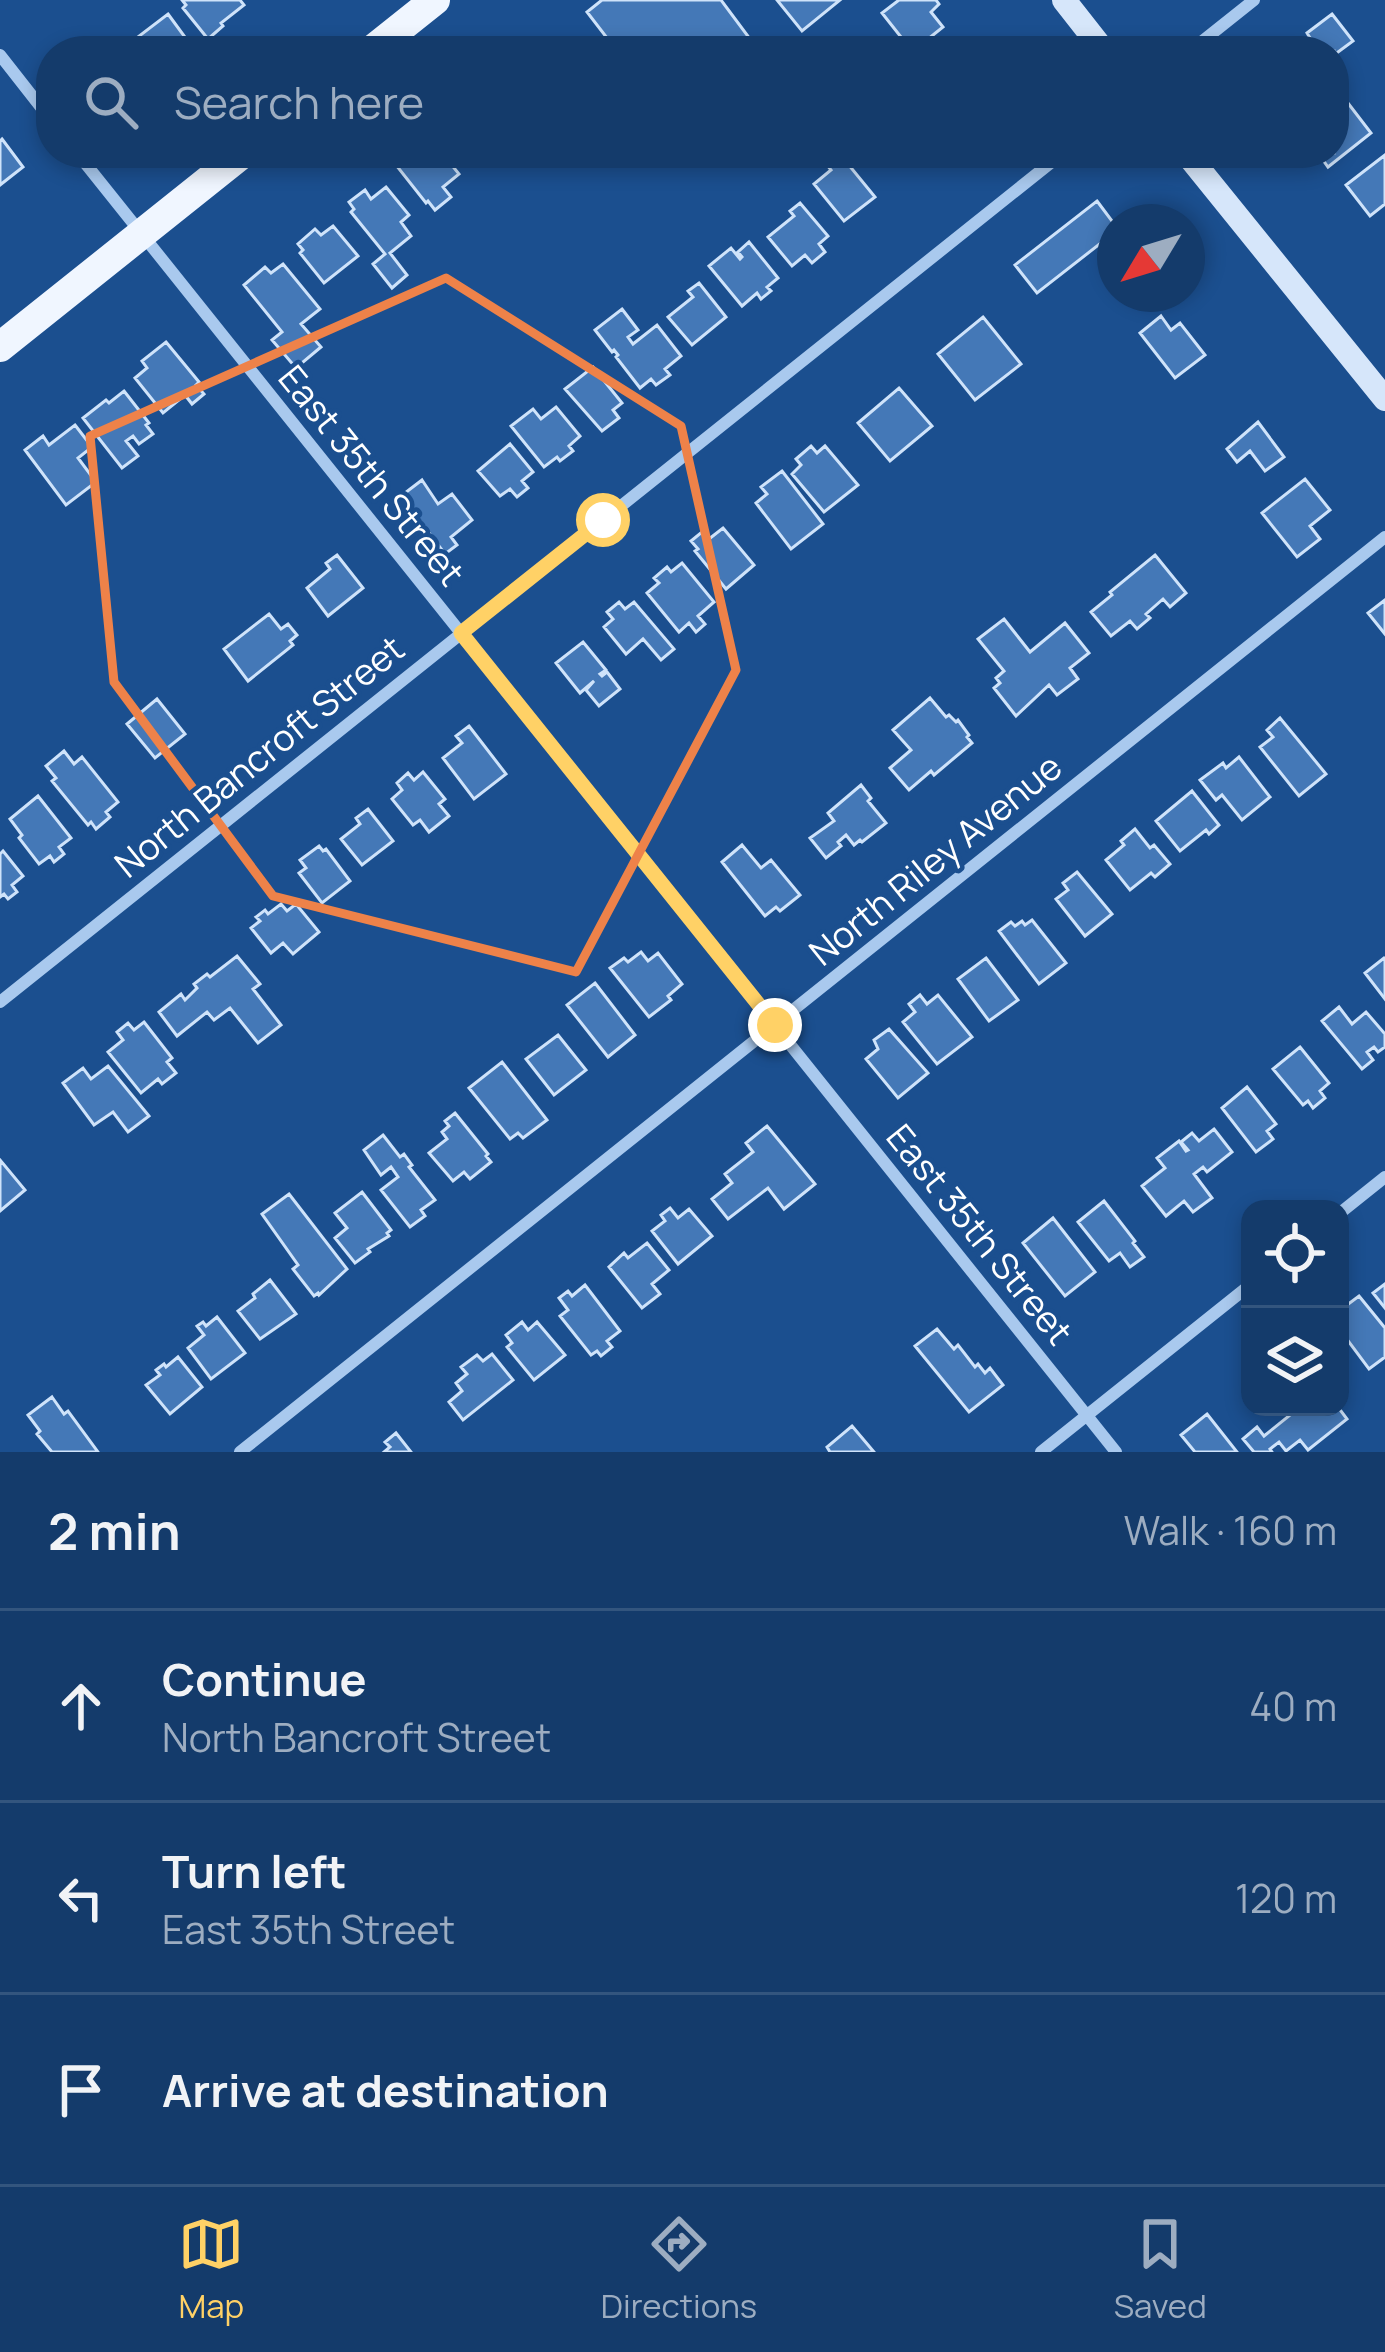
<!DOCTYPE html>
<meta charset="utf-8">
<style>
:root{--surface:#143b6b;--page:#214673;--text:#f1f3f6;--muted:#9dadc1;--line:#33557e;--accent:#ffd166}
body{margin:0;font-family:Manrope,sans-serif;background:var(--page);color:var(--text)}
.controls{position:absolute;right:36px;bottom:36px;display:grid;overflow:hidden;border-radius:24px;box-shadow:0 6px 18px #0003}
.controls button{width:108px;height:108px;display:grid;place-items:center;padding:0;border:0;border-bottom:3px solid var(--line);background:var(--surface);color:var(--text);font:60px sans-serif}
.compass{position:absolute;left:1097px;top:204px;width:108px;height:108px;border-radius:50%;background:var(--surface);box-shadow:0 6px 18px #0003;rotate:232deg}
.stop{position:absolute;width:36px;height:36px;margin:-27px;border:9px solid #ffd166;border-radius:50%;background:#fff}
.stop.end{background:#ffd166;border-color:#fff;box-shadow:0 3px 12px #0008}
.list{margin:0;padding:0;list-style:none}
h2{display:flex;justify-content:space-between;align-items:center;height:156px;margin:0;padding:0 48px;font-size:51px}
h2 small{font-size:39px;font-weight:400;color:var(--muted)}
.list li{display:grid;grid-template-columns:78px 1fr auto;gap:36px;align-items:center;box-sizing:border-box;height:192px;padding:0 48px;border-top:3px solid var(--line)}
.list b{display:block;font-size:45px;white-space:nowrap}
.list p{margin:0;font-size:39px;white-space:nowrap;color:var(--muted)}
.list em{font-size:39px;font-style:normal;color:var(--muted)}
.icon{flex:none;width:66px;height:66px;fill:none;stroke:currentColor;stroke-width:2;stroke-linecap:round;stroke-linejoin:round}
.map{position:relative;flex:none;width:1385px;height:1452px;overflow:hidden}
.search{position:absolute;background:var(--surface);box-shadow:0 6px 18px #0003;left:36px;right:36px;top:36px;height:132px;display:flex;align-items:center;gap:30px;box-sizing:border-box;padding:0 42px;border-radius:48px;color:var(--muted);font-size:45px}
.sheet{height:732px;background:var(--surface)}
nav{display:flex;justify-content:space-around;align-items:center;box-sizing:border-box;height:168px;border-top:3px solid var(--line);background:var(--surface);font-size:33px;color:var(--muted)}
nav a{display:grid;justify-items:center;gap:6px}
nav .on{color:var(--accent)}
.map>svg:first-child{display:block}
</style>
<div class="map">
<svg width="1385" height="1452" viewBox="0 0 1385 1452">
<rect width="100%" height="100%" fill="#1b4f8f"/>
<!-- building -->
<path fill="#4478b7" stroke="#cfe3fa" stroke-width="3" d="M182 0H240L244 5 221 23 223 26 208 39 183 8 186 5Z
M602 0H721L759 51H617L587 12Z
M777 0H840L802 31Z
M899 0H936L939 4 931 12 943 27 928 39 938 51H912L882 13Z
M168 14 190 44 181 51H136L130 43Z
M1332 14 1353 41 1334 55V51H1270L1274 48 1276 51 1290 39 1297 48 1310 38 1307 33Z
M1341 94 1371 133 1328 167 1318 153H1334V99Z
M2 139 23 167 0 185V141Z
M411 153H442L459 174 443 187 451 197 435 210 428 201 426 203 396 165Z
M466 153H490L475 165Z
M832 153H839L875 197 844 221 814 184 831 170 823 160Z
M1385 155V204L1370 216 1346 185Z
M386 187 409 215 401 222 411 236 390 253 407 275 392 288 373 264 385 254 351 212 354 209 349 202 365 190 371 199Z
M1097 201 1115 225V232L1037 293 1015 265Z
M800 203 828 236 819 244 825 252 812 263 805 255 792 266 768 237 794 216 790 211Z
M333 226 358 256 324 283 300 253 303 250 298 244 315 229 321 235Z
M749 242 778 278 767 287 771 291 761 299 757 293 742 306 709 266 731 248 740 259 742 257 738 252Z
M283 264 320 309 301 324 321 347 296 368 272 340 282 332 244 285 265 267 271 273Z
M699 283 726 317 692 345 668 317 693 297 688 291Z
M622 309 638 330 628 337 633 344 657 325 681 356 665 369 670 375 656 385 651 379 640 388 616 357 618 355 614 350 612 352 595 330Z
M1161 316 1171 330 1180 323 1205 355 1175 378 1140 333Z
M983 317 1021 364 975 400 938 354Z
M166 342 199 382 196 385 204 394 192 404 185 395 163 413 135 378 147 368 142 361Z
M593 367 622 403 613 410 619 418 602 431 565 389Z
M899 388 932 426 890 461 858 423Z
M124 391 149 423 146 425 153 434 139 444 133 436 126 441 138 456 122 468 83 418 106 400 109 403Z
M556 407 580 436 569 446 573 451 560 461 557 457 544 467 511 426 533 409 541 419Z
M1258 422 1284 457 1265 471 1250 451 1237 462 1227 449Z
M75 425 92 447 78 458 96 482 66 505 25 450 43 436 49 445Z
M510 444 533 472 522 481 528 488 517 497 510 489 500 496 478 471Z
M811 446 817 453 825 446 858 485 824 512 792 474 801 465 796 459Z
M782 471 823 524 791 549 756 503 767 494 761 487Z
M1305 479 1330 510 1310 526 1320 539 1297 557 1262 513Z
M422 480 438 504 452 494 472 520 451 537 457 545 445 554 401 496Z
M723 528 754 565 726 589 695 551 698 549 691 541 702 532 709 539Z
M337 555 363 588 328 616 307 588 330 569 326 563Z
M1155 555 1186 593 1170 607 1163 599 1146 614 1150 618 1137 629 1130 621 1111 636 1091 612 1112 595 1110 592Z
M682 563 714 602 698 616 705 624 696 632 689 623 679 632 647 593 659 583 654 578 667 567 671 572Z
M1385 600V634L1368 613Z
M619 602 625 609 634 602 674 649 661 660 643 639 626 654 604 627 613 619 607 612Z
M269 614 281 629 288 624 297 635 290 641 293 645 248 681 224 649Z
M1004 619 1030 652 1065 623 1089 653 1070 668 1078 679 1057 695 1049 685 1016 716 994 688 1000 683 996 678 1004 671 978 639Z
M583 642 606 670 600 674 602 676 607 672 620 689 599 706 586 690 594 681 580 693 556 663Z
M930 698 946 717 949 715 956 722 958 720 969 735 967 737 972 743 934 775 931 771 909 790 890 768 911 750 893 730Z
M157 699 185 734 155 758 127 724Z
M1280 718 1326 774 1299 796 1260 747 1273 737 1267 730Z
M469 726 506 774 474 799 443 758 462 743 456 736Z
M64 751 74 764 82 757 118 802 106 812 110 817 96 829 91 822 88 825 52 781 56 778 46 766Z
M1239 757 1270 797 1242 820 1222 795 1216 800 1200 780 1223 763 1226 768Z
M423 772 445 799 439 804 449 816 429 832 420 820 413 825 392 799 402 790 397 783 408 773 414 780Z
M861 785 871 798 868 801 886 823 862 842 860 840 854 845 846 835 838 842 841 846 826 858 810 838 834 821 828 813Z
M1192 791 1219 825 1209 834 1206 830 1180 851 1156 821Z
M38 796 71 838 59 847 64 854 54 862 50 856 39 864 19 838 22 835 10 819Z
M368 809 393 841 362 865 341 839 360 824 356 818Z
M1135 829 1150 848 1154 845 1170 864 1155 877 1151 873 1130 890 1106 860 1124 845 1121 841Z
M742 845 761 868 771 860 800 895 780 911 776 907 765 916 722 862Z
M319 846 323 851 326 849 350 881 322 903 299 873 306 868 300 860Z
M3 851 23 876 12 885 17 892 8 899 4 894 0 897V854Z
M1077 872 1112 914 1085 936 1056 899 1068 890 1063 883Z
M281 904 287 911 296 904 319 932 293 954 283 943 271 953 251 928 260 921 256 917 265 910 268 914Z
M1032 920 1066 963 1039 984 999 931 1011 922 1015 926 1022 921 1025 925Z
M641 952 648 961 658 953 682 984 668 996 671 1000 649 1017 610 968 624 958 628 962Z
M237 956 260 984 253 989 281 1025 258 1043 230 1008 214 1020 207 1012 177 1036 159 1012 181 994 185 1000 197 988 194 984 207 974 210 977Z
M986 958 1018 1000 989 1021 958 979Z
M1384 958 1385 959V999L1365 973Z
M595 983 635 1035 608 1057 567 1005Z
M920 995 927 1004 938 995 972 1037 937 1064 903 1022 915 1012 909 1004Z
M1339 1007 1352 1024 1366 1012 1385 1034V1047L1378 1052 1374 1047 1367 1052 1373 1060 1362 1069 1322 1021Z
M144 1022 172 1058 167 1062 176 1073 162 1084 158 1079 141 1093 108 1052 123 1040 117 1032 128 1023 134 1030Z
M889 1029 928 1073 898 1098 866 1059 878 1049 874 1040Z
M558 1035 586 1070 554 1095 526 1059Z
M1300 1047 1329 1083 1320 1091 1325 1098 1313 1108 1308 1101 1303 1105 1273 1069Z
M502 1062 547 1120 523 1138 518 1133 510 1139 469 1088Z
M108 1066 149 1116 128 1132 113 1112 94 1125 63 1083 83 1068 91 1079Z
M1247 1087 1276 1124 1267 1131 1273 1139 1256 1152 1222 1108Z
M455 1113 488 1154 486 1156 491 1162 470 1179 464 1172 453 1181 429 1153 447 1139 442 1132 449 1126 445 1121Z
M767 1126 815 1184 784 1209 768 1188 728 1219 712 1199 732 1183 725 1174 753 1152 746 1143Z
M1214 1129 1232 1152 1207 1172 1203 1167 1194 1174 1212 1198 1193 1212 1184 1201 1166 1216 1142 1186 1165 1168 1157 1158 1179 1141 1186 1151 1188 1150 1181 1142 1192 1133 1199 1141Z
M383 1135 400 1157 404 1154 412 1165 409 1167 435 1200 421 1210 425 1216 410 1227 381 1190 398 1177 391 1167 381 1175 364 1150Z
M0 1160 25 1190 0 1211Z
M362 1192 391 1230 387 1233 389 1236 368 1249 370 1252 355 1263 335 1238 347 1228 335 1213Z
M289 1194 347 1269 319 1295 318 1293 314 1296 293 1269 298 1265 262 1214Z
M1104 1201 1135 1241 1133 1243 1144 1257 1130 1267 1120 1253 1109 1261 1078 1222Z
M670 1208 678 1218 689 1209 712 1236 678 1264 652 1231 665 1221 661 1215Z
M1053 1218 1095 1272 1065 1296 1023 1243Z
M647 1243 669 1270 652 1284 660 1294 642 1308 609 1267 624 1253 628 1258Z
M270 1280 296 1314 260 1339 238 1311 255 1298 253 1294Z
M1385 1284V1308L1373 1293Z
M585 1285 620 1331 607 1341 612 1347 601 1356 597 1351 591 1355 560 1316 568 1310 559 1298 568 1291 572 1296Z
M1359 1296 1385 1328V1357L1369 1369 1340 1330V1314L1345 1310 1343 1308Z
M217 1317 245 1353 211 1379 188 1348 204 1335 197 1326 203 1322 206 1326Z
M522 1322 528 1330 537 1322 565 1355 534 1380 507 1347 512 1343 506 1335Z
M937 1329 954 1349 958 1345 975 1367 978 1364 985 1373 990 1368 1003 1385 969 1412 915 1346Z
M492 1354 513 1380 463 1420 449 1402 462 1391 456 1383 467 1374 461 1367 477 1355 483 1361Z
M178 1357 202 1387 170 1414 146 1385 160 1375 156 1370 164 1364 166 1367Z
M52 1397 64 1414 68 1411 98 1452H52L37 1434 40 1431 28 1415Z
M1300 1407H1338L1347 1419 1308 1450 1300 1440 1286 1451 1279 1442 1270 1449 1272 1452H1254L1243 1439 1257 1427 1264 1436Z
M1207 1414 1237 1452H1195L1181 1435Z
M852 1426 874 1452H830L827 1447Z
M396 1433 411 1452H384L390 1447 385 1442Z"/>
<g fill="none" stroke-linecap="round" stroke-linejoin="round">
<!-- minor -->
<path stroke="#a9c9ee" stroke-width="12" d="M1190 51 1254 0
M0 55 51 120
M77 153 1116 1452
M0 1002 1063 153
M1340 1213 1385 1177
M240 1452 1385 537
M1041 1452 1250 1285"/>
<!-- secondary -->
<path stroke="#d6e6fa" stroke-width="24" d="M1064 0 1104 51
M1186 153 1385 399"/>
<!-- primary -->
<path stroke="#f0f6ff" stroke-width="30" d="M371 51 435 0
M0 347 243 153"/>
</g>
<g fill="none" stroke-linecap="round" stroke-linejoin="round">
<!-- route -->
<path stroke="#ffd166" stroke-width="15" d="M603 520 461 633 775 1025"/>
</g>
<!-- marked area -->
<path fill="none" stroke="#ee8249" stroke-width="9" stroke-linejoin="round" d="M446 278 681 426 736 670 576 972 273 896 114 682 90 436Z"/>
<g text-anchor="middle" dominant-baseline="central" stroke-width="9" stroke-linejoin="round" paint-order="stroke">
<!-- street labels -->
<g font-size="36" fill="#fff" stroke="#1b4f8f">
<text transform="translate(372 475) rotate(51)">East 35th Street</text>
<text transform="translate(259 756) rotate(-39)">North Bancroft Street</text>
<text transform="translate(935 859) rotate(-39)">North Riley Avenue</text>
<text transform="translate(980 1234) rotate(51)">East 35th Street</text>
</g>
</g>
</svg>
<div class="controls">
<button><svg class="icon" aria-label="locate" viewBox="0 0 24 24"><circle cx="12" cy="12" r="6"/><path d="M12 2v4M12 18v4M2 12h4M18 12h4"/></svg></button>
<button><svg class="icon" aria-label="layers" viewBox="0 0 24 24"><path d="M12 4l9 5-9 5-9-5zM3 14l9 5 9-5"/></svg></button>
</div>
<svg class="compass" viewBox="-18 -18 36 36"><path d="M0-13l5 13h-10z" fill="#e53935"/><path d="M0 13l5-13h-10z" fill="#9dadc1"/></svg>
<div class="stop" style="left:603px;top:520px"></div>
<div class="stop end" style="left:775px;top:1025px"></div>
<div class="search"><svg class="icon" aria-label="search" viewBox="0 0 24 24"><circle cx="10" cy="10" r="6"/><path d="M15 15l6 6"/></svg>Search here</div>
</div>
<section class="sheet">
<h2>2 min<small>Walk · 160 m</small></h2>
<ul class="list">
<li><svg class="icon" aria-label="ahead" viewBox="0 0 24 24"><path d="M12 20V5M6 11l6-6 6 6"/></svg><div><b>Continue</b><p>North Bancroft Street</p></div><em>40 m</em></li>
<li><svg class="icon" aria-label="left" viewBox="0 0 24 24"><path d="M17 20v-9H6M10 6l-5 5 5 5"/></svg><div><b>Turn left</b><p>East 35th Street</p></div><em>120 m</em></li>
<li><svg class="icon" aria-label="arrive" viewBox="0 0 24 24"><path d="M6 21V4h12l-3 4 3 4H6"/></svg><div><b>Arrive at destination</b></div></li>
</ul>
</section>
<nav>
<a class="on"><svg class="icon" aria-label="map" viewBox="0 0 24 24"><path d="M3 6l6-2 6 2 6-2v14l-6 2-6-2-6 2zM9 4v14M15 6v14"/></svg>Map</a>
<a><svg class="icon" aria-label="directions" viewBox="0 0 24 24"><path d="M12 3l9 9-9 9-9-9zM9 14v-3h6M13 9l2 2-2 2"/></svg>Directions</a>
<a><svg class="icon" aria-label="saved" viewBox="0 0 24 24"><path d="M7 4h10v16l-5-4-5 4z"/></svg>Saved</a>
</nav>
